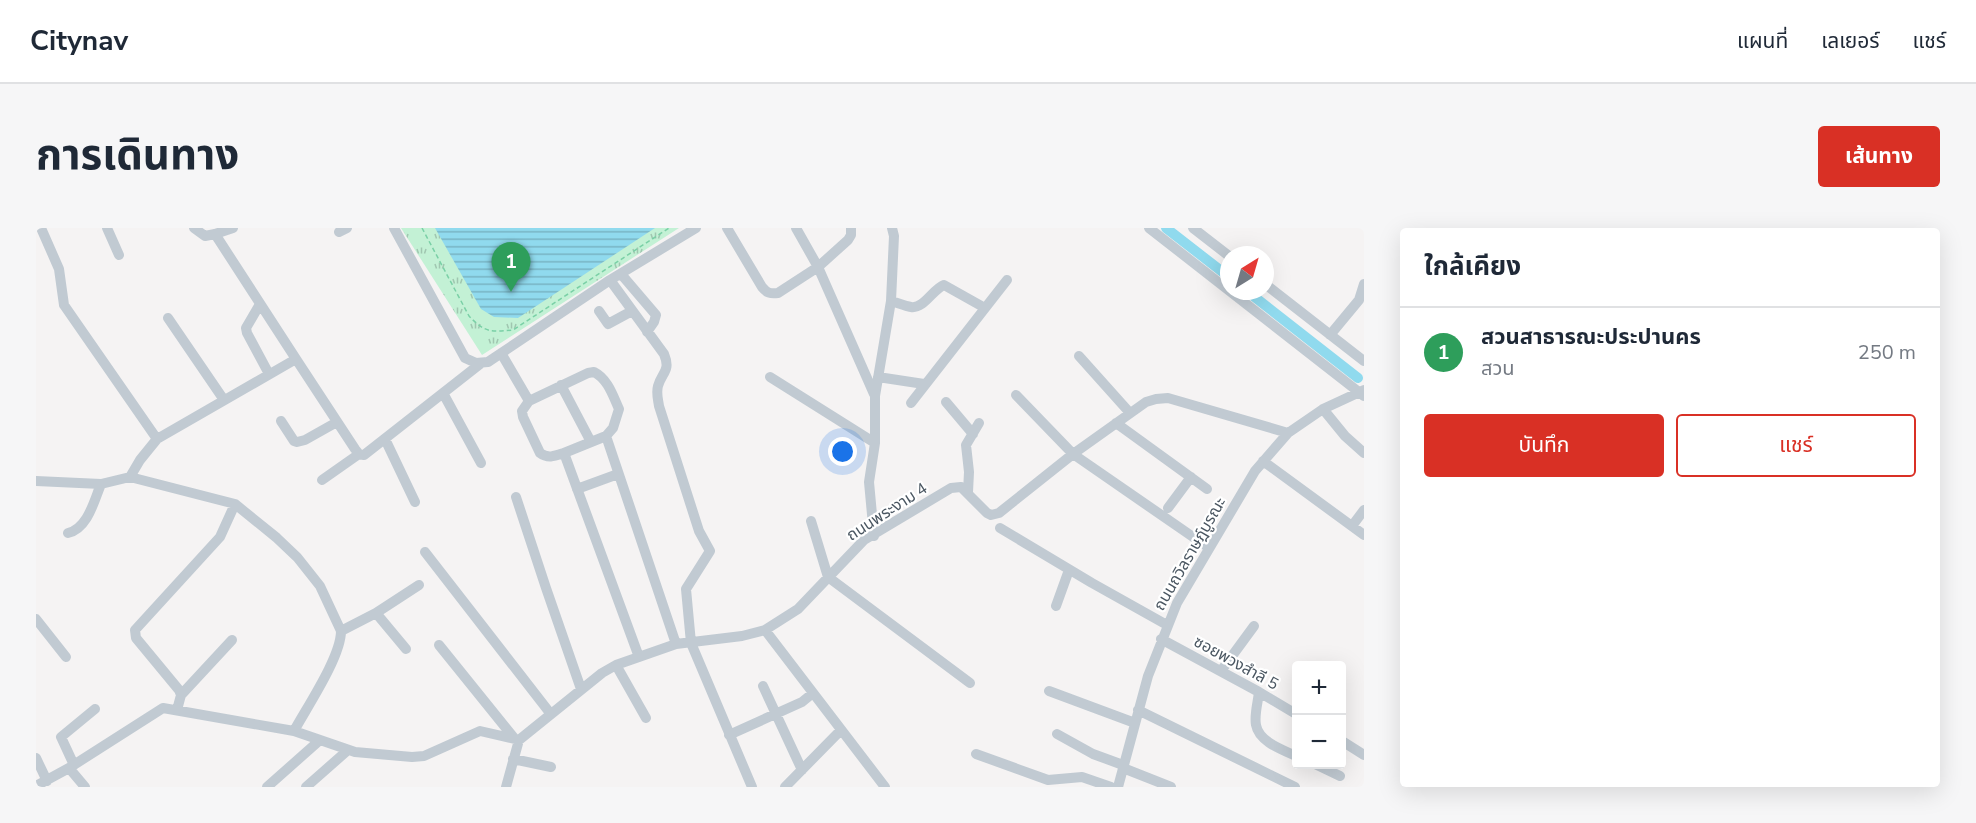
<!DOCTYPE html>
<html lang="th">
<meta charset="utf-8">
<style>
:root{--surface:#fff;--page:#f6f6f7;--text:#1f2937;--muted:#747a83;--line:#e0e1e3;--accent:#d93025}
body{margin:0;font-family:"Nunito Sans","Noto Sans Thai",sans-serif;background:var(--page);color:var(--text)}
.controls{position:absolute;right:18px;bottom:18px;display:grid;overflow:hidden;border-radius:6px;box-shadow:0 6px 24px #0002}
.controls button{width:54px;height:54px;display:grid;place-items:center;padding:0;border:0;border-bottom:2px solid var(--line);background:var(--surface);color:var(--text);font:30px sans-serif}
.compass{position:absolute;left:1184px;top:18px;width:54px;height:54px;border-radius:50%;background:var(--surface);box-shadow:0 6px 24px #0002;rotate:37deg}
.you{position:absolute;left:807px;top:224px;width:21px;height:21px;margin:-15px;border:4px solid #fff;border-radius:50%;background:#1a73e8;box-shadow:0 0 0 9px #1a73e833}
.badge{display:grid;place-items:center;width:39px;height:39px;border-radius:50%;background:var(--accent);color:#fff;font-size:20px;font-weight:700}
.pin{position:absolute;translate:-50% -50px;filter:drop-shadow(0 2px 3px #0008)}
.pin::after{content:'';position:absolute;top:32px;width:21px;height:18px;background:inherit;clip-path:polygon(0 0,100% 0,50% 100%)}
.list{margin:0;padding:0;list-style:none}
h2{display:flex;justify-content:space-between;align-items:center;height:78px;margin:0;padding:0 24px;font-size:26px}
h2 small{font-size:20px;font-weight:400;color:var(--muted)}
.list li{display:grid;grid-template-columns:39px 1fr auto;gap:18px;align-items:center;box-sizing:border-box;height:90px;padding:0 24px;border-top:2px solid var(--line)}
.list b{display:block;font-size:22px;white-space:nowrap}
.list p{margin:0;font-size:20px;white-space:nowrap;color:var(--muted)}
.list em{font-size:20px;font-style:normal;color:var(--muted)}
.actions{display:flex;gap:12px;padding:18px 24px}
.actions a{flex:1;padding:14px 0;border:2px solid var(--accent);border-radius:6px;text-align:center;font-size:21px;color:var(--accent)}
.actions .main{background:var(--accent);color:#fff}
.map{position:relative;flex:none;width:1328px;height:559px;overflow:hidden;border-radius:6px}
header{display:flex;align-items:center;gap:36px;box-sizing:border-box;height:84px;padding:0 30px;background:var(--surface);border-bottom:2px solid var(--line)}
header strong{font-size:28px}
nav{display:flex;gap:33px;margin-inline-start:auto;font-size:21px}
.intro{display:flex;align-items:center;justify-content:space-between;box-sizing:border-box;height:144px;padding:0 36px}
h1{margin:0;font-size:42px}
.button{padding:15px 27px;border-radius:6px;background:var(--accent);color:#fff;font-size:21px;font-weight:700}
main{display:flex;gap:36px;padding:0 36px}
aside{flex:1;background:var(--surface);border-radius:6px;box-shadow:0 6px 24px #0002}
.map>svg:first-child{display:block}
</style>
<header>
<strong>Citynav</strong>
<nav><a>แผนที่</a><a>เลเยอร์</a><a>แชร์</a></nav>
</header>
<div class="intro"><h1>การเดินทาง</h1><a class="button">เส้นทาง</a></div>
<main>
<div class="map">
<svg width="1328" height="559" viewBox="0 0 1328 559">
<defs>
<pattern id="park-tufts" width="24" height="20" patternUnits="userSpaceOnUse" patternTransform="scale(1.5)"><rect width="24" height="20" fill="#c3f1d5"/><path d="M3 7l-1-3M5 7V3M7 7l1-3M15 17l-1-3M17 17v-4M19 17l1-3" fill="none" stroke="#a0c6b0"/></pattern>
<pattern id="water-rules" width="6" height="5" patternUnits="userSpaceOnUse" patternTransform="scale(1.5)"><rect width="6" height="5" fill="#90daee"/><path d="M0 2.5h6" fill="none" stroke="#78b4c4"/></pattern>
</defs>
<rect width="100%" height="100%" fill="#f5f3f3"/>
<!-- park -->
<path fill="url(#park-tufts)" d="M365 0H643L446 127Z"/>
<!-- water -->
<path fill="url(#water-rules)" d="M399 0H619L482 90 458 89 445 81Z"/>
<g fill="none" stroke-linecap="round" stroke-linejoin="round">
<!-- canal -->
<path stroke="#90daee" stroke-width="10" d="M1130 0 1193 49
M1211 63 1322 150"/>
<!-- path -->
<path stroke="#7ad0a6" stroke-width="1.5" stroke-dasharray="4.5 3" stroke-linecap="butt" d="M386 0 433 88C449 105 455 104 477 102L633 0"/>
<!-- minor -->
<path stroke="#c1cad2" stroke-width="10" d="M5 0 23 41 28 77 121 211 260 131 179 6
M71 0 83 27
M158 0 169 8 179 6 197 0
M358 0 429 130 440 135 452 134 574 52 660 0
M691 0 726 59C731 65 734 66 742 65L782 39 760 0
M815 0V7L812 12 782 39 838 166
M1113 0 1328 168
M1157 0 1193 28
M303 4 311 0
M585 46 620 87 618 94 611 104
M574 52 628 126C635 143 626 144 622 158 620 165 622 171 623 178L663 303 674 323 650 361 655 415 716 559
M1229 56 1328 133
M855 73C862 75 869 78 875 79 888 81 897 61 908 57L949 80
M224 76 210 100 211 105 233 146
M563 83 572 96 596 83
M132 90 188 172
M1294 107 1323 72 1328 56
M465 125 493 173
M1043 128 1094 185
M260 131 319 221 323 226 328 227 444 136
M734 149 839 215
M842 149 888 156
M525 157 555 214
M407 165 445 235
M980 167 1037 226 1173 320
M910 174 937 206
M875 175 971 52
M1287 181 1309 208 1328 225
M245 193 258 213 261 214 269 212 301 194
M1080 195 1171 261
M349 211 379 274
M528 225C519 228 512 231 504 225L487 189 486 183 493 173 552 145 558 144C572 151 577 168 583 181L577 200 570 208
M1227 233 1328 307
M94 249 104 232 121 211
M286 252 323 226
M0 253 65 256 94 249 199 276 241 310 261 329 284 358 305 403C305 429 271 479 258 503
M541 261 582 246
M932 264 933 244 930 217 943 195
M480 269 510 360 545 461
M1132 280 1155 249
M775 293 792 349 934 455
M1316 298 1328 282
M964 300 1056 355 1131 397
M32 305C52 300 58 273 65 256
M838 308 833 254 839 215V168L855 73 858 8 856 0
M389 324 514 485
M1020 378 1033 342
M340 385 370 421
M0 391 30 429
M729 402 849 559
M305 403 340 385 383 357
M1125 411 1223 464 1260 486
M403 417 478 510
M603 429 528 225 570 208 640 416
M580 437 610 490
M1185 443 1218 398
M727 458 766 542
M1013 463 1099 495
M1223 464C1222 474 1218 487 1220 497 1223 514 1247 522 1260 528
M145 467 196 412
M141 482 145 467 143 462 100 410 99 402 184 309 199 276
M1102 482 1259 559
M1021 506 1057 526 1087 537
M693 507 766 474 777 465
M1306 513 1328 527
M940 526 1012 552 1046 549 1075 559
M0 530 11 553
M477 531 515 539
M1279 536 1304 548
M38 537 25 509 59 481
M33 540 49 559
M1087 540 1135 559
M0 558 33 540 127 480 258 503 319 524 376 529 388 528 444 503 483 512
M231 559 284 512
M270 559 312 522
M470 559 483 512 566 445 580 437 640 416 706 408 729 402 762 381 828 312 915 260 925 259 951 285 955 287 963 285 1037 226 1110 174 1120 171 1132 170 1252 205
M749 559 805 502
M1082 559 1112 448 1141 375 1219 243 1252 205 1287 181 1328 162"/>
</g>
<g text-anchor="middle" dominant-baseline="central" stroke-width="4.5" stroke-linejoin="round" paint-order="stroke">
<!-- street labels -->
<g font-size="16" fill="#4a5661" stroke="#fff">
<text transform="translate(851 284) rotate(-33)">ถนนพระงาม 4</text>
<text transform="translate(1154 326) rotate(-60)">ถนนถวิลราษฎ์บูรณะ</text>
<text transform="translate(1200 435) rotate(29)">ซอยพวงสำลี 5</text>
</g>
</g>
</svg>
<div class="controls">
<button>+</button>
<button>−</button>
</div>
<svg class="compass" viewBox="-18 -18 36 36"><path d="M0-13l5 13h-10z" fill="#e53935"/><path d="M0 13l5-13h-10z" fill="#747a83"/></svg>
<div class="you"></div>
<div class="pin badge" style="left:475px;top:64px;background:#2e9e5b">1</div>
</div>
<aside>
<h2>ใกล้เคียง<small></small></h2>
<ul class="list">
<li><span class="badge" style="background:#2e9e5b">1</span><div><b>สวนสาธารณะประปานคร</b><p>สวน</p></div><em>250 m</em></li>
</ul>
<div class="actions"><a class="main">บันทึก</a><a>แชร์</a></div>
</aside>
</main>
